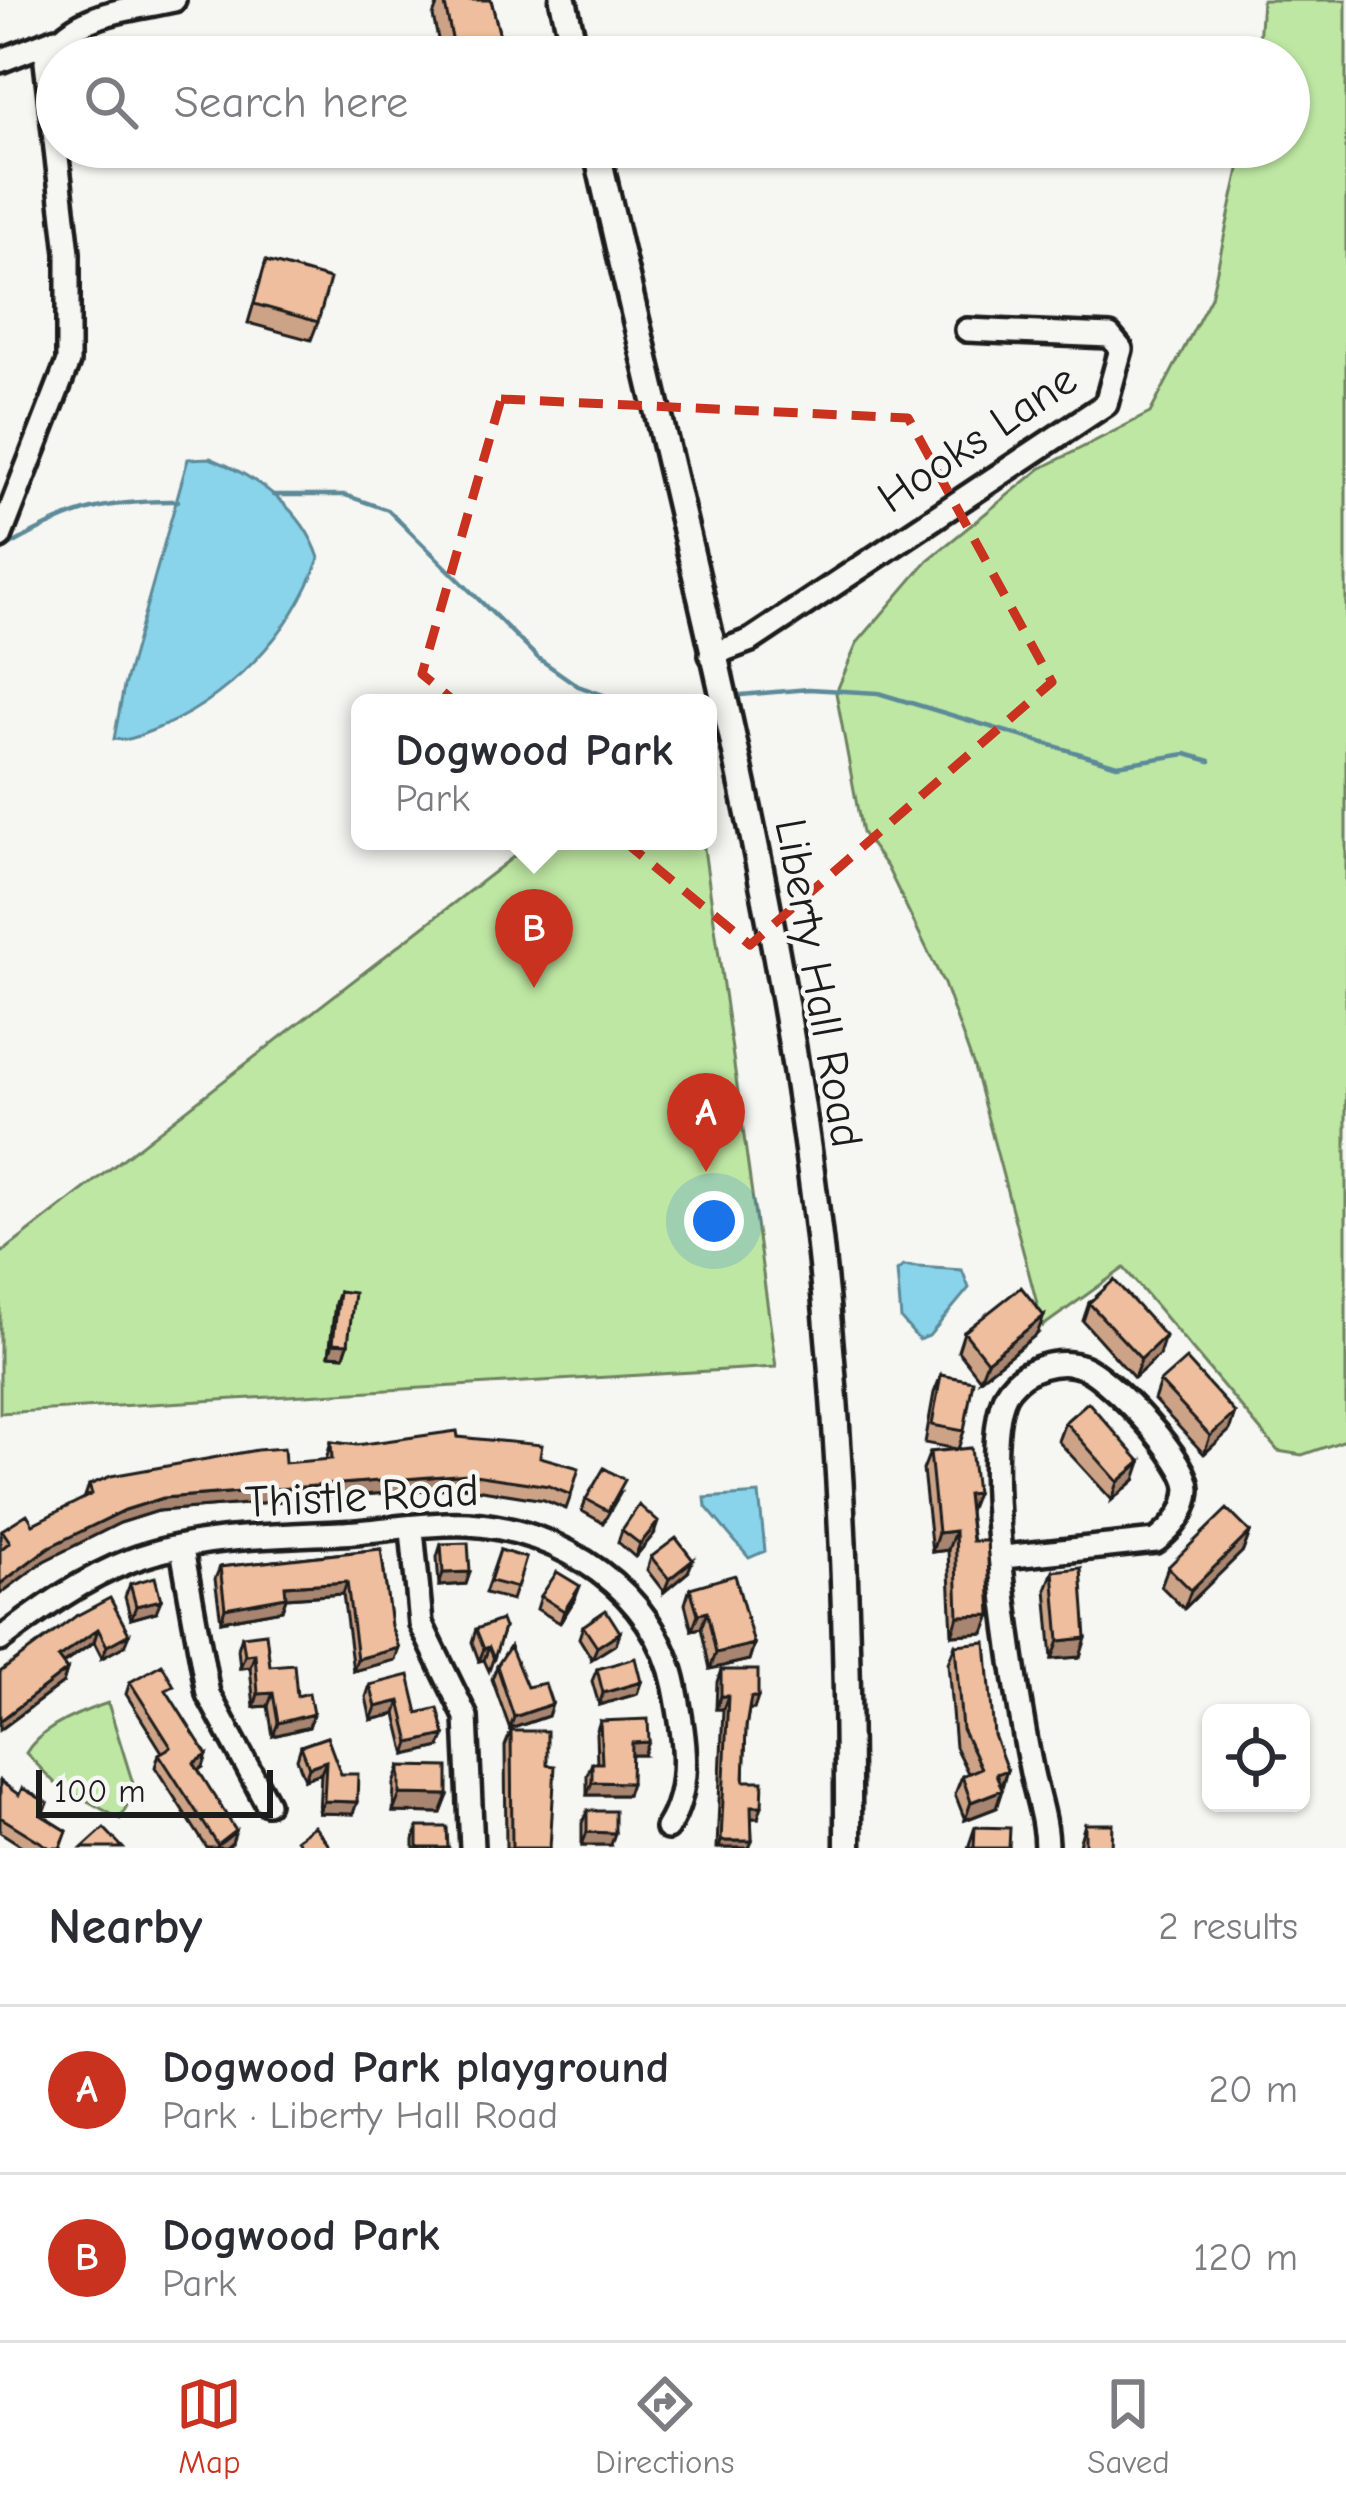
<!DOCTYPE html>
<meta charset="utf-8">
<style>
:root{--surface:#fff;--page:#f7f7f7;--text:#2b2b33;--muted:#7c7c81;--line:#e1e1e2;--accent:#c8321e}
body{margin:0;font-family:"Comic Neue",sans-serif;background:var(--page);color:var(--text)}
.controls{position:absolute;right:36px;bottom:36px;display:grid;overflow:hidden;border-radius:18px;box-shadow:0 3px 9px #0004}
.controls button{width:108px;height:108px;display:grid;place-items:center;padding:0;border:0;border-bottom:3px solid var(--line);background:var(--surface);color:var(--text);font:60px sans-serif}
.scale{position:absolute;left:36px;bottom:30px;width:237px;box-sizing:border-box;padding-left:12px;border:6px solid #1c1c1c;border-top:0;font-size:33px;line-height:42px;white-space:nowrap;color:#1c1c1c;-webkit-text-stroke:9px #f6f6f2;paint-order:stroke}
.you{position:absolute;left:714px;top:1221px;width:42px;height:42px;margin:-30px;border:9px solid #fff;border-radius:50%;background:#1a73e8;box-shadow:0 0 0 18px #1a73e833}
.badge{display:grid;place-items:center;width:78px;height:78px;border-radius:50%;background:var(--accent);color:#fff;font-size:39px;font-weight:700}
.pin{position:absolute;translate:-50% -99px;filter:drop-shadow(0 3px 6px #0008)}
.pin::after{content:'';position:absolute;top:63px;width:42px;height:36px;background:inherit;clip-path:polygon(0 0,100% 0,50% 100%)}
.popup{position:absolute;left:351px;top:694px;width:366px;height:156px;box-sizing:border-box;display:grid;place-content:center;border-radius:18px;background:var(--surface);filter:drop-shadow(0 3px 9px #0005);font-size:39px;white-space:nowrap;color:var(--muted)}
.popup b{font-size:45px;color:var(--text)}
.popup::after{content:'';position:absolute;left:50%;top:100%;margin-left:-24px;border:24px solid transparent;border-top-color:var(--surface)}
.list{margin:0;padding:0;list-style:none}
h2{display:flex;justify-content:space-between;align-items:center;height:156px;margin:0;padding:0 48px;font-size:51px}
h2 small{font-size:39px;font-weight:400;color:var(--muted)}
.list li{display:grid;grid-template-columns:78px 1fr auto;gap:36px;align-items:center;box-sizing:border-box;height:168px;padding:0 48px;border-top:3px solid var(--line)}
.list b{display:block;font-size:45px;white-space:nowrap}
.list p{margin:0;font-size:39px;white-space:nowrap;color:var(--muted)}
.list em{font-size:39px;font-style:normal;color:var(--muted)}
.icon{flex:none;width:66px;height:66px;fill:none;stroke:currentColor;stroke-width:2;stroke-linecap:round;stroke-linejoin:round}
.map{position:relative;flex:none;width:1346px;height:1848px;overflow:hidden}
.search{position:absolute;background:var(--surface);box-shadow:0 3px 9px #0004;left:36px;right:36px;top:36px;height:132px;display:flex;align-items:center;gap:30px;box-sizing:border-box;padding:0 42px;border-radius:66px;color:var(--muted);font-size:45px}
.sheet{height:492px;background:var(--surface)}
nav{display:flex;justify-content:space-around;align-items:center;box-sizing:border-box;height:168px;border-top:3px solid var(--line);background:var(--surface);font-size:33px;color:var(--muted)}
nav a{display:grid;justify-items:center;gap:6px}
nav .on{color:var(--accent)}
.map>svg:first-child{display:block}
</style>
<div class="map">
<svg width="1346" height="1848" viewBox="0 0 1346 1848">
<rect width="100%" height="100%" fill="#f6f6f2"/>
<filter id="ink" filterUnits="userSpaceOnUse"><feTurbulence type="fractalNoise" baseFrequency=".00833" numOctaves="2"/><feDisplacementMap in="SourceGraphic" scale="24" xChannelSelector="R" yChannelSelector="G"/><feConvolveMatrix kernelMatrix="1 2 1 2 8 2 1 2 1" color-interpolation-filters="sRGB"/></filter>
<g filter="url(#ink)">
<!-- green -->
<path fill="#bee7a3" stroke="#6d8260" stroke-width="3" d="M1262 0H1346V1440L1302 1455 1278 1451 1124 1268 1043 1326 974 1067 944 984 887 867 862 833 836 693 857 643 928 560 1040 469 1150 413 1211 297 1244 147H1289V57H1258Z
M534 841H703L776 1367 0 1413V1254Z
M108 1703 135 1790 120 1819 55 1783 26 1753C41 1727 80 1712 108 1703Z"/>
<!-- water -->
<path fill="#89d4ea" stroke="#5d8a98" stroke-width="3" d="M210 458C257 477 303 509 319 558 293 634 225 703 151 731 138 736 128 742 114 739L124 686 188 459Z
M903 1266 962 1270 969 1288 929 1336 919 1340 901 1319 897 1271Z
M759 1494 765 1551 749 1558 706 1507 705 1498Z"/>
<g fill="none" stroke-linecap="round" stroke-linejoin="round">
<!-- stream -->
<path stroke="#5d8a98" stroke-width="4.5" d="M273 495H345L388 510 538 658 578 686 626 703
M0 551C69 512 98 500 178 501
M730 696 809 689 878 693 1117 765 1186 754 1210 761
M659 703 713 698"/>
<defs>
<path id="minor" d="M0 61 56 39
M0 537 68 362V253L46 62C68 12 126 11 174 0
M711 655 751 640 1106 404 1121 349 1110 336 967 330
M412 1530 421 1624 466 1717 472 1848
M182 1549 208 1694 267 1803
M1004 1557 1156 1541C1173 1528 1187 1512 1188 1489 1189 1461 1109 1377 1083 1367 1057 1358 1025 1368 1009 1389 973 1434 1018 1704 1031 1768 1036 1795 1046 1820 1046 1848
M0 1640C43 1608 82 1579 132 1560 196 1536 273 1536 340 1533 382 1531 427 1522 468 1524 560 1529 656 1591 675 1687 684 1733 694 1786 667 1828"/>
<path id="major" d="M563 0 576 57
M596 147C668 468 755 789 803 1115 839 1357 849 1603 848 1848"/>
</defs>
<!-- minor casing -->
<use href="#minor" stroke="#1c1c1c" stroke-width="30"/>
<!-- major casing -->
<use href="#major" stroke="#1c1c1c" stroke-width="33"/>
<!-- minor -->
<use href="#minor" stroke="#f6f6f2" stroke-width="21"/>
<!-- major -->
<use href="#major" stroke="#f6f6f2" stroke-width="24"/>
</g>
<!-- wall -->
<path fill="#cda388" stroke="#1c1c1c" stroke-width="3" d="M439 0H491L505 57H442L433 16Z
M266 261 318 322 311 340 248 323Z
M339 1291 348 1344 344 1356 329 1355 335 1303Z
M1089 1303 1159 1355 1134 1378 1083 1321Z
M964 1332 1037 1334 980 1379 958 1351Z
M941 1375 964 1431 958 1449 969 1511 984 1633 952 1635 948 1550 932 1552 923 1470 930 1452 957 1449 925 1443 934 1393Z
M1160 1382 1229 1431 1204 1454 1154 1400Z
M1065 1422 1135 1480 1112 1500 1058 1441Z
M458 1437 540 1457 571 1495 566 1509 544 1500 463 1487 158 1511 120 1523 44 1561 0 1594V1536L2 1530 33 1524 84 1499 89 1485 326 1460 331 1442 357 1445Z
M621 1492 603 1523 582 1511 586 1499Z
M622 1530 654 1534 635 1557 618 1542Z
M1250 1532 1243 1551 1184 1609 1161 1586 1168 1567Z
M441 1544 470 1572 466 1584 439 1586 437 1557Z
M381 1549 395 1660 353 1671 343 1594 286 1598 282 1610 221 1621 215 1579 220 1567Z
M500 1550 526 1558 512 1600 485 1593Z
M651 1557 688 1572 664 1592 647 1570Z
M1053 1571 1080 1657 1052 1659 1046 1589Z
M130 1584 156 1612 131 1619 125 1597Z
M690 1588 754 1644 749 1660 710 1669 701 1628 692 1630 685 1604Z
M541 1596 575 1599 560 1623 537 1609Z
M76 1616 124 1646 102 1658 94 1642 63 1664 67 1670 63 1683 0 1730Z
M583 1626 620 1632 616 1644 592 1659 579 1638Z
M504 1628 489 1671 484 1660 479 1661 472 1642 476 1629Z
M242 1636 313 1714 309 1727 273 1736 268 1706 254 1707 250 1667 240 1668 238 1649Z
M955 1645 1007 1770 996 1808 965 1820 955 1794 962 1776 968 1773 955 1747 948 1663Z
M497 1666 552 1704 548 1716 510 1729 492 1679Z
M597 1669 641 1682 637 1694 599 1705 592 1681Z
M721 1670 758 1697 754 1709H749L746 1727 744 1781 758 1818H751L752 1841 749 1848H717L723 1709H716L717 1682Z
M130 1682 170 1697 203 1767 198 1770 232 1843 226 1848H207L155 1767 159 1754 162 1752 126 1694Z
M370 1685 418 1713 440 1747 406 1755 396 1714 371 1720 366 1697Z
M600 1721 644 1755H632L627 1795H587V1775L592 1763H597L596 1733Z
M511 1731 550 1848H506L505 1746Z
M327 1737 353 1814 319 1813 321 1773 305 1779 297 1759 301 1746Z
M400 1766 448 1795 441 1813 393 1812 394 1784Z
M0 1781 43 1816 67 1831 61 1848H25L0 1832Z
M587 1811 611 1845H582V1823Z
M1085 1824 1112 1848H1078Z
M418 1827 448 1848H414V1840Z
M975 1827 1009 1848H968Z"/>
<!-- shaded-wall -->
<path fill="#a7856f" stroke="#1c1c1c" stroke-width="3" d="M1044 1316 1037 1334 980 1379 987 1361Z
M1165 1336 1159 1355 1134 1378 1141 1359Z
M333 1343 348 1344 344 1356 329 1355Z
M1235 1413 1229 1431 1204 1454 1210 1436Z
M1141 1462 1135 1480 1112 1500 1118 1482Z
M468 1474 463 1487 158 1511 120 1523 44 1561 0 1594V1584L49 1547 125 1510 163 1498Z
M976 1493 969 1511 967 1494Z
M658 1522 654 1534 635 1557 640 1544Z
M955 1531 948 1550 932 1552 938 1533Z
M1250 1532 1243 1551 1184 1609 1191 1590Z
M693 1560 688 1572 664 1592 669 1579Z
M470 1572 466 1584 439 1586 443 1573Z
M347 1582 343 1594 286 1598 282 1610 221 1621 225 1608 285 1586Z
M580 1586 575 1599 560 1623 564 1611Z
M161 1600 156 1612 131 1619 136 1606Z
M707 1612 701 1628 692 1630 698 1614Z
M991 1615 984 1633 952 1635 958 1616Z
M98 1629 94 1642 53 1670 58 1658Z
M620 1632 616 1644 592 1659 597 1647Z
M129 1634 124 1646 102 1658 107 1646Z
M1086 1638 1080 1657 1052 1659 1059 1641Z
M754 1644 749 1660 710 1669 716 1653Z
M489 1647 484 1660 479 1661 484 1649Z
M399 1648 395 1660 353 1671 357 1659Z
M255 1654 250 1667 240 1668 245 1655Z
M67 1670 63 1683 0 1730V1721Z
M641 1682 637 1694 599 1705 603 1693Z
M273 1693 268 1706 254 1707 258 1694Z
M721 1696H728L723 1709H716Z
M751 1697H758L754 1709H746Z
M400 1701 396 1714 371 1720 376 1707Z
M552 1704 548 1716 510 1729 514 1717Z
M313 1714 309 1727 273 1736 278 1723Z
M445 1735 440 1747 406 1755 410 1743Z
M649 1742 644 1755H628L632 1743Z
M207 1755 203 1767 189 1776 194 1763Z
M326 1761 321 1773 305 1779 309 1767Z
M1007 1770 1000 1788 996 1774Z
M592 1782 631 1783 627 1795H587Z
M1002 1790 996 1808 965 1820 971 1802Z
M400 1794 448 1795 441 1813 393 1812Z
M324 1801 357 1802 353 1814 319 1813Z
M751 1806H762L758 1818H747Z
M236 1831 232 1843 226 1848H216L218 1845Z
M587 1832 615 1833 611 1845H582Z
M721 1841H752L749 1848H719Z"/>
<!-- building -->
<path fill="#eebe9e" stroke="#1c1c1c" stroke-width="3" d="M444 0H491L505 57H456Z
M266 261 330 279 318 322 254 304Z
M1114 1280 1165 1336 1141 1359 1089 1303Z
M1021 1287 1044 1316 987 1361 964 1332Z
M339 1291 354 1293 348 1344 333 1343Z
M1186 1359 1235 1413 1210 1436 1160 1382Z
M941 1375 973 1381 964 1431 932 1425Z
M1088 1402 1141 1462 1118 1482 1065 1422Z
M457 1431 458 1437 542 1445 540 1457 579 1468 571 1495 549 1486 468 1474 163 1498 125 1510 49 1547 0 1584V1550L10 1542 2 1530 27 1514 33 1524 92 1494 89 1485 111 1476 257 1450 284 1448 285 1463 332 1459 331 1442 357 1445Z
M971 1448 976 1493 967 1494 972 1541H987L991 1615 958 1616 955 1531 938 1533 930 1452Z
M604 1468 625 1480 608 1511 586 1499Z
M639 1505 658 1522 640 1544 622 1530Z
M1227 1509 1250 1532 1191 1590 1168 1567Z
M676 1538 693 1560 669 1579 651 1557Z
M468 1543 470 1572 443 1573 441 1544Z
M381 1549 391 1626 399 1648 357 1659 347 1582 285 1586 286 1597 225 1608 220 1567Z
M500 1550 526 1558 517 1588 490 1581Z
M1081 1568 1086 1638 1059 1641 1053 1571Z
M557 1572 580 1586 564 1611 541 1596Z
M735 1575 754 1644 716 1653 707 1612 698 1614 690 1588Z
M155 1577 161 1600 136 1606 130 1584Z
M110 1598 129 1634 107 1646 98 1629 58 1658 67 1670 0 1721V1672L76 1616Z
M606 1610 620 1632 597 1647 583 1626Z
M501 1620 504 1628 494 1659 489 1647 484 1649 476 1629Z
M266 1633 270 1666 294 1664 297 1696 309 1693 313 1714 278 1723 273 1693 258 1694 255 1654 245 1655 242 1636Z
M986 1642 994 1735 1007 1770 996 1774 1002 1790 971 1802 962 1776 981 1768 962 1729 955 1645Z
M510 1646 527 1687 545 1683 552 1704 514 1717 497 1666Z
M635 1658 641 1682 603 1693 597 1669Z
M162 1664 174 1686 166 1690 207 1755 194 1763 236 1831 218 1845 159 1754 171 1747 130 1682Z
M721 1670H758V1697H751L746 1727 744 1781H763L762 1806H751L752 1841H721L728 1696H721Z
M409 1675 418 1713 438 1708 445 1735 410 1743 400 1701 376 1707 370 1685Z
M648 1719 649 1742 632 1743 631 1783 592 1782V1763H602L600 1721Z
M511 1731H547V1765L555 1766 550 1848H512Z
M327 1737 341 1774H358L357 1802 324 1801 326 1761 309 1767 301 1746Z
M400 1766 448 1767V1795L400 1794Z
M0 1781 19 1795 22 1788 48 1803 41 1815 67 1831 60 1848H50L0 1817Z
M587 1811H615V1833L587 1832Z
M1085 1824H1113L1112 1848H1085Z
M314 1826 331 1848H303L296 1839Z
M418 1827H447L448 1848H418Z
M975 1827 1010 1828 1009 1848H974Z
M104 1828 123 1848H82Z"/>
</g>
<!-- marked area -->
<path fill="none" stroke="#c8321e" stroke-width="9" stroke-dasharray="24 15" stroke-linejoin="round" d="M501 399 908 418 1052 682 750 945 422 674Z"/>
<g text-anchor="middle" dominant-baseline="central" stroke-width="9" stroke-linejoin="round" paint-order="stroke">
<!-- street labels -->
<g font-size="45" fill="#1c1c1c" stroke="#f6f6f2">
<text transform="translate(977 438) rotate(-34)">Hooks Lane</text>
<text transform="translate(819 983) rotate(80)">Liberty Hall Road</text>
<text transform="translate(362 1496) rotate(-3)">Thistle Road</text>
</g>
</g>
</svg>
<div class="controls">
<button><svg class="icon" aria-label="locate" viewBox="0 0 24 24"><circle cx="12" cy="12" r="6"/><path d="M12 2v4M12 18v4M2 12h4M18 12h4"/></svg></button>
</div>
<div class="scale">100 m</div>
<div class="you"></div>
<div class="pin badge" style="left:706px;top:1172px">A</div>
<div class="pin badge" style="left:534px;top:988px">B</div>
<div class="popup"><b>Dogwood Park</b>Park</div>
<div class="search"><svg class="icon" aria-label="search" viewBox="0 0 24 24"><circle cx="10" cy="10" r="6"/><path d="M15 15l6 6"/></svg>Search here</div>
</div>
<section class="sheet">
<h2>Nearby<small>2 results</small></h2>
<ul class="list">
<li><span class="badge">A</span><div><b>Dogwood Park playground</b><p>Park · Liberty Hall Road</p></div><em>20 m</em></li>
<li><span class="badge">B</span><div><b>Dogwood Park</b><p>Park</p></div><em>120 m</em></li>
</ul>
</section>
<nav>
<a class="on"><svg class="icon" aria-label="map" viewBox="0 0 24 24"><path d="M3 6l6-2 6 2 6-2v14l-6 2-6-2-6 2zM9 4v14M15 6v14"/></svg>Map</a>
<a><svg class="icon" aria-label="directions" viewBox="0 0 24 24"><path d="M12 3l9 9-9 9-9-9zM9 14v-3h6M13 9l2 2-2 2"/></svg>Directions</a>
<a><svg class="icon" aria-label="saved" viewBox="0 0 24 24"><path d="M7 4h10v16l-5-4-5 4z"/></svg>Saved</a>
</nav>
